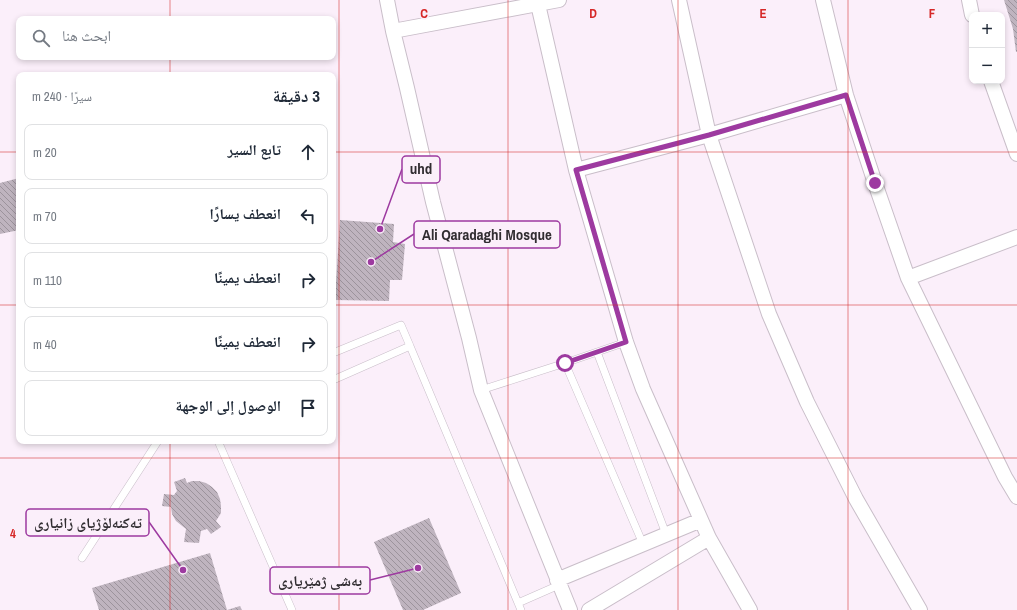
<!DOCTYPE html>
<html lang="ar">
<meta charset="utf-8">
<style>
:root{--surface:#fff;--page:#f2f2f3;--text:#1f2937;--muted:#747a83;--line:#e0e1e3}
body{margin:0;font-family:"Archivo Narrow","Noto Naskh Arabic",sans-serif;background:var(--page);color:var(--text);direction:rtl}
.controls{position:absolute;right:12px;top:12px;display:grid;overflow:hidden;border-radius:8px;box-shadow:0 2px 6px #0003}
.controls button{width:36px;height:36px;display:grid;place-items:center;padding:0;border:0;border-bottom:1px solid var(--line);background:var(--surface);color:var(--text);font:20px sans-serif}
.stop{position:absolute;width:12px;height:12px;margin:-9px;border:3px solid #9d3aa0;border-radius:50%;background:#fff}
.stop.end{background:#9d3aa0;border-color:#fff;box-shadow:0 1px 4px #0008}
.list{margin:0;padding:0;list-style:none}
h2{display:flex;justify-content:space-between;align-items:center;height:52px;margin:0;padding:0 16px;font-size:17px}
h2 small{font-size:13px;font-weight:400;color:var(--muted)}
.list li{display:grid;grid-template-columns:26px 1fr auto;gap:12px;align-items:center;box-sizing:border-box;height:56px;margin:0 8px 8px;padding:0 8px;border:1px solid var(--line);border-radius:8px}
.list b{display:block;font-size:15px;white-space:nowrap}
.list em{font-size:13px;font-style:normal;color:var(--muted)}
.icon{flex:none;width:22px;height:22px;fill:none;stroke:currentColor;stroke-width:2;stroke-linecap:round;stroke-linejoin:round}
.map{position:relative;flex:none;width:1017px;height:610px;overflow:hidden;direction:ltr}
.search{position:absolute;background:var(--surface);box-shadow:0 2px 6px #0003;left:16px;top:16px;width:320px;height:44px;display:flex;align-items:center;gap:10px;box-sizing:border-box;padding:0 14px;border-radius:8px;color:var(--muted);font-size:15px}
.panel{position:absolute;background:var(--surface);box-shadow:0 2px 6px #0003;left:16px;top:72px;width:320px;height:372px;border-radius:8px;direction:rtl}
.map>svg:first-child{display:block}
</style>
<div class="map">
<svg width="1017" height="610" viewBox="0 0 1017 610">
<defs>
<pattern id="building-back-hatch" width="6" height="6" patternUnits="userSpaceOnUse"><rect width="6" height="6" fill="#bfb4bf"/><path d="M-1 5l2 2M0 0l6 6M5-1l2 2" fill="none" stroke="#9c939c"/></pattern>
</defs>
<rect width="100%" height="100%" fill="#fbeffa"/>
<!-- building -->
<path fill="url(#building-back-hatch)" d="M1004 0H1017V52H1016L1013 29Z
M19 178V230L0 234V183Z
M340 220 394 224 393 242 405 244 402 280H390L389 301 335 300Z
M185 478 187 483 192 481H199L206 483 212 487 217 492 220 499 221 506V513L216 521 221 527 211 534 207 529 201 531 199 543 184 542 186 529 176 521 172 514 171 507 162 506 164 494 174 495 177 491 174 482Z
M429 518 461 593 423 610H403L374 542Z
M210 553 227 610H99L92 588Z
M240 606 242 610H227Z"/>
<g fill="none" stroke-linecap="round" stroke-linejoin="round">
<defs>
<path id="lane" d="M597 352 666 534
M333 353 401 325 410 346
M565 363 643 544
M333 380 410 346 521 610
M481 390 565 363 626 342
M218 441 292 610
M82 558 158 441
M518 603 559 585"/>
<path id="street" d="M387 0 393 31 407 88 433 202 469 338 481 390 570 610
M537 0 576 170 626 342 643 389 709 538 750 610
M679 0 709 135 769 314 807 402 856 499 920 610
M823 0 838 62 846 95 875 183 908 278 1005 477 1017 497
M969 0 972 15
M393 31 559 0
M991 81 1017 154
M576 170 709 135 846 95
M908 278 1017 237
M557 580 701 520
M589 610 709 538"/>
</defs>
<!-- lane casing -->
<use href="#lane" stroke="#c9bec9" stroke-width="8"/>
<!-- street casing -->
<use href="#street" stroke="#c9bec9" stroke-width="16"/>
<!-- lane -->
<use href="#lane" stroke="#fff" stroke-width="7"/>
<!-- street -->
<use href="#street" stroke="#fff" stroke-width="14"/>
</g>
<g fill="none" stroke-linecap="round" stroke-linejoin="round">
<!-- route -->
<path stroke="#9d3aa0" stroke-width="5" d="M565 363 626 342 576 170 709 135 846 95 875 183"/>
</g>
<!-- grid -->
<path fill="none" stroke="#d62828" stroke-width="1" stroke-opacity="0.55" d="M170 0V19M339 0V610M508 0V610M678 0V610M848 0V610M170 57V75M0 152H19M333 152H1017M0 305H19M333 305H1017M170 441V610M0 458H1017"/>
<g font-size="13" text-anchor="middle" font-weight="bold" fill="#d62828" stroke="#fbeffa" stroke-width="3" stroke-linejoin="round" paint-order="stroke">
<text x="424" y="18">C</text>
<text x="593" y="18">D</text>
<text x="763" y="18">E</text>
<text x="932" y="18">F</text>
<text x="13" y="538">4</text>
</g>
<!-- callouts -->
<path fill="none" stroke="#9d3aa0" stroke-width="1.5" d="M380 229L402 169M371 262L414 234M183 570L149 522M418 568L370 580"/>
<g fill="#9d3aa0" stroke="#fbeffa" stroke-width="1.5">
<circle cx="380" cy="229" r="4"/>
<circle cx="371" cy="262" r="4"/>
<circle cx="183" cy="570" r="4"/>
<circle cx="418" cy="568" r="4"/>
</g>
<g fill="#fbeffa" stroke="#9d3aa0" stroke-width="1.5">
<rect x="402" y="156" width="38" height="27" rx="4"/>
<rect x="414" y="221" width="146" height="27" rx="4"/>
<rect x="26" y="509" width="123" height="27" rx="4"/>
<rect x="270" y="567" width="100" height="27" rx="4"/>
</g>
<g font-size="15" text-anchor="middle" font-weight="bold" fill="#312d31">
<text x="421" y="174">uhd</text>
<text x="487" y="240">Ali Qaradaghi Mosque</text>
<text x="88" y="528">ته‌کنه‌لۆژیای زانیاری</text>
<text x="320" y="586">بەشی ژمێریاری</text>
</g>
</svg>
<div class="controls">
<button>+</button>
<button>−</button>
</div>
<div class="stop" style="left:565px;top:363px"></div>
<div class="stop end" style="left:875px;top:183px"></div>
<div class="search"><svg class="icon" aria-label="search" viewBox="0 0 24 24"><circle cx="10" cy="10" r="6"/><path d="M15 15l6 6"/></svg>ابحث هنا</div>
<section class="panel">
<h2>3 دقيقة<small>سيرًا · 240 m</small></h2>
<ul class="list">
<li><svg class="icon" aria-label="ahead" viewBox="0 0 24 24"><path d="M12 20V5M6 11l6-6 6 6"/></svg><div><b>تابع السير</b></div><em>20 m</em></li>
<li><svg class="icon" aria-label="left" viewBox="0 0 24 24"><path d="M17 20v-9H6M10 6l-5 5 5 5"/></svg><div><b>انعطف يسارًا</b></div><em>70 m</em></li>
<li><svg class="icon" aria-label="right" viewBox="0 0 24 24"><path d="M7 20v-9h11M14 6l5 5-5 5"/></svg><div><b>انعطف يمينًا</b></div><em>110 m</em></li>
<li><svg class="icon" aria-label="right" viewBox="0 0 24 24"><path d="M7 20v-9h11M14 6l5 5-5 5"/></svg><div><b>انعطف يمينًا</b></div><em>40 m</em></li>
<li><svg class="icon" aria-label="arrive" viewBox="0 0 24 24"><path d="M6 21V4h12l-3 4 3 4H6"/></svg><div><b>الوصول إلى الوجهة</b></div></li>
</ul>
</section>
</div>
